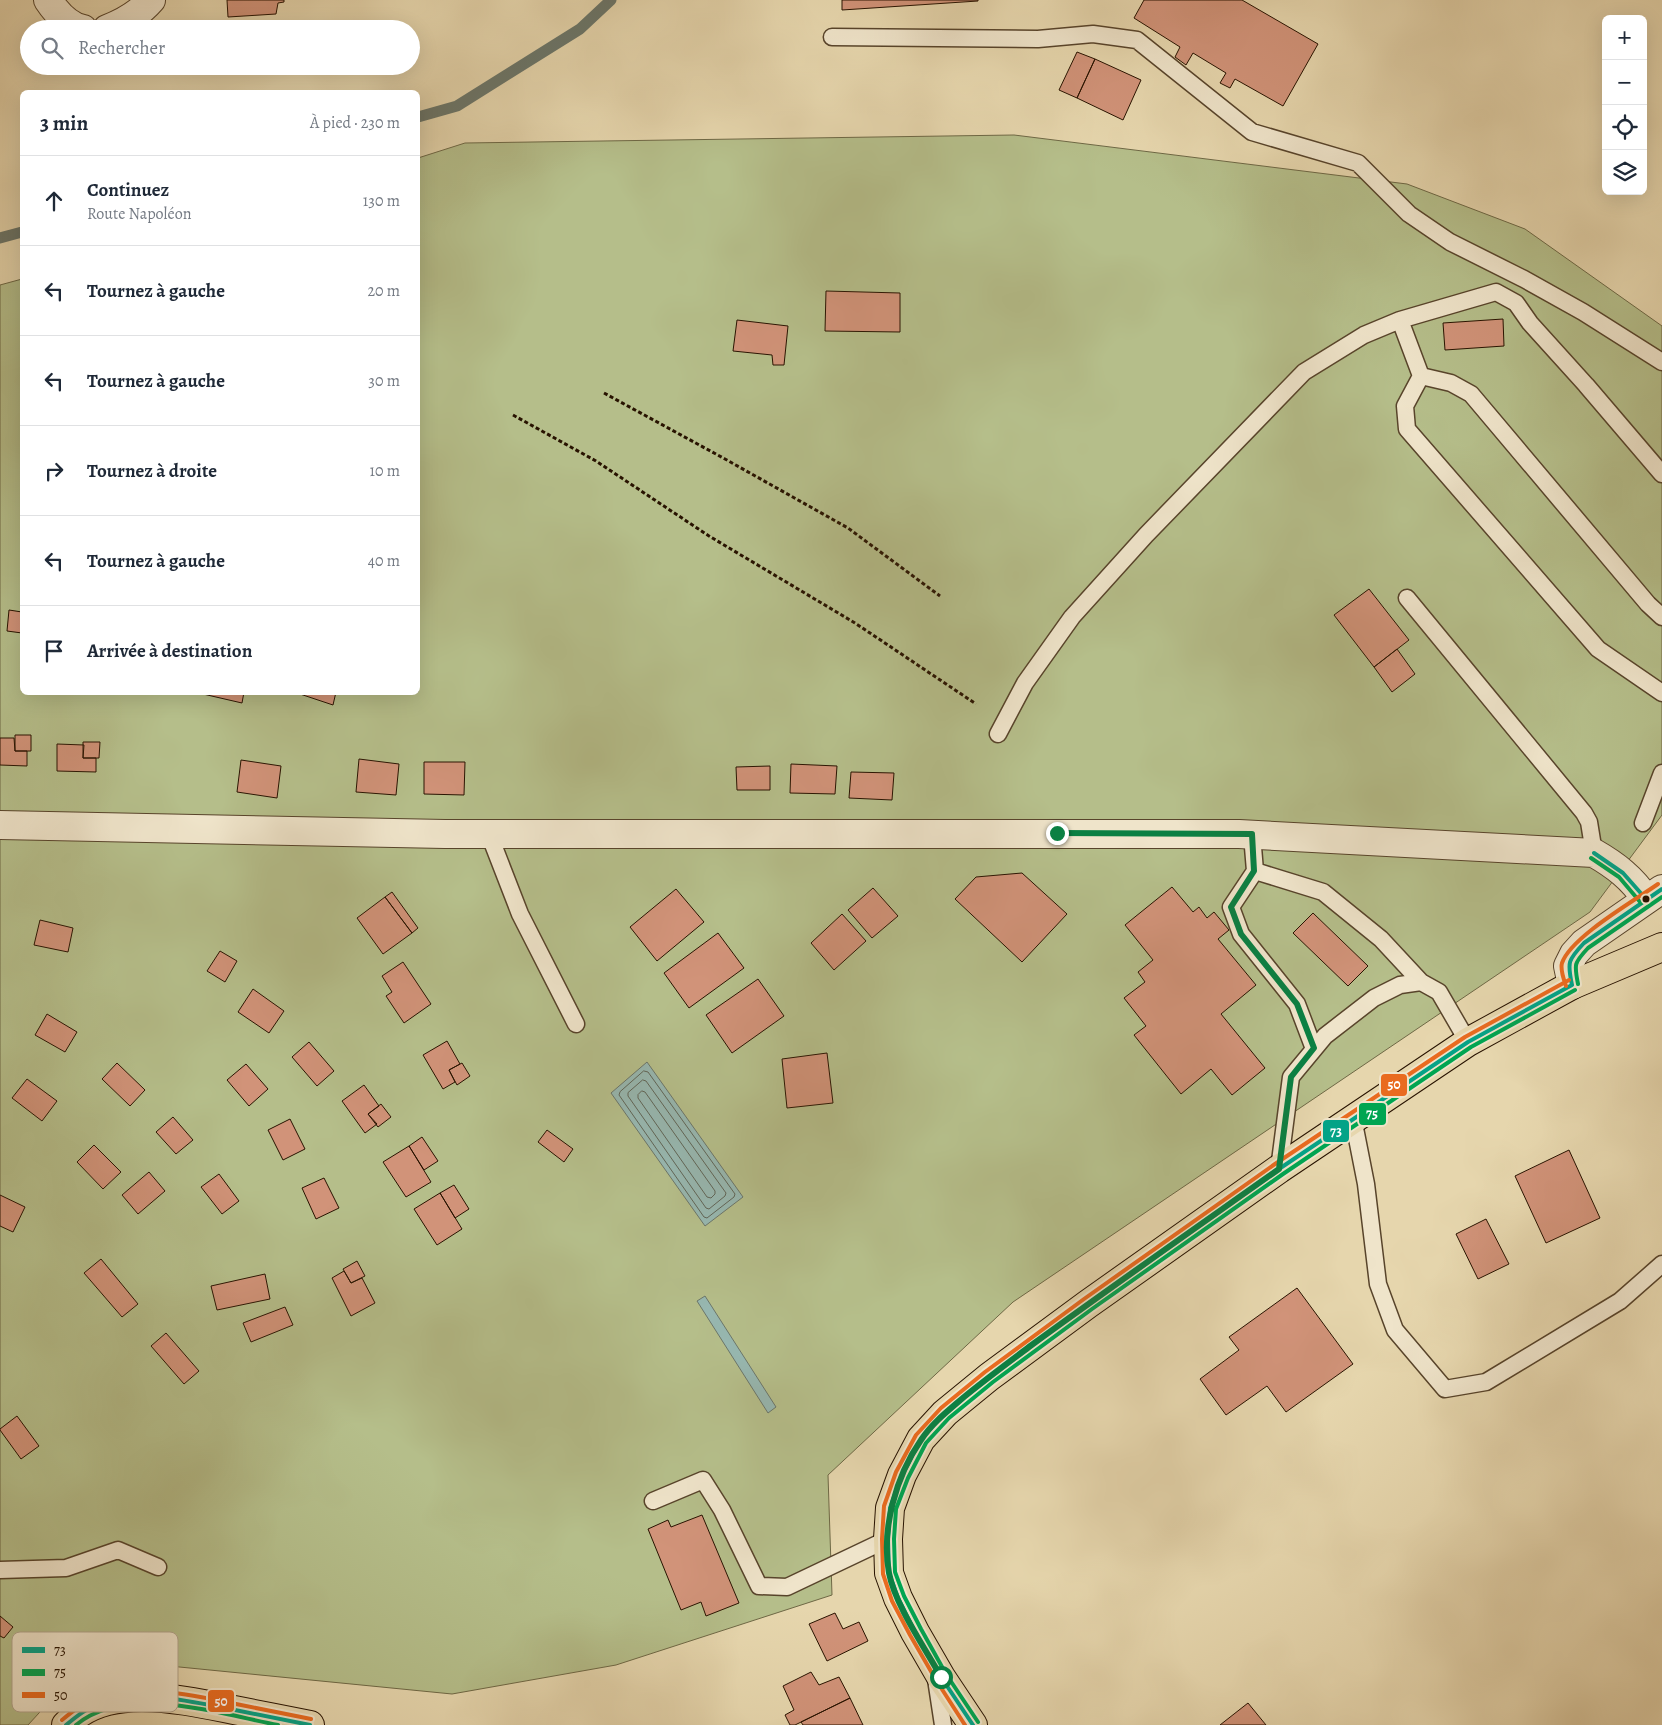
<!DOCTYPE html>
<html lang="fr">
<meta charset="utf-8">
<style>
:root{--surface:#fff;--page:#f6f6f7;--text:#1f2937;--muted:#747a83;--line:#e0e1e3}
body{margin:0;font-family:Alegreya,serif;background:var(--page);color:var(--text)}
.controls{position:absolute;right:15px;top:15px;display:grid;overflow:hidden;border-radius:8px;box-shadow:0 5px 20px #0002}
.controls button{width:45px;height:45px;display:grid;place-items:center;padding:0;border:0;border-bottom:1px solid var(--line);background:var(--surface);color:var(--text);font:25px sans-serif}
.stop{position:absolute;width:15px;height:15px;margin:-11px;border:4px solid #0b8043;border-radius:50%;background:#fff}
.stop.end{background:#0b8043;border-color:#fff;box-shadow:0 1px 5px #0008}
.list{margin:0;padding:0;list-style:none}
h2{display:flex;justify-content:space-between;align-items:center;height:65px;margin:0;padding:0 20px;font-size:21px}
h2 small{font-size:16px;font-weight:400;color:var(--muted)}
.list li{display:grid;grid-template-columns:32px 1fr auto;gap:15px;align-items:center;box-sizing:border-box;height:90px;padding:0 20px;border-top:1px solid var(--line)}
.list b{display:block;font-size:19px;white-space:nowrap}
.list p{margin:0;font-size:16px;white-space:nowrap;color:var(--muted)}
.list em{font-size:16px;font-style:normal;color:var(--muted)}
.icon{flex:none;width:28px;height:28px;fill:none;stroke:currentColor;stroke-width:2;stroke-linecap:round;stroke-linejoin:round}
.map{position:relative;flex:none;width:1662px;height:1725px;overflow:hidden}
.search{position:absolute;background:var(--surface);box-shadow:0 5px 20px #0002;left:20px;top:20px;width:400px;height:55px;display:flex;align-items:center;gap:12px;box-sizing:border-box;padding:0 18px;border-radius:28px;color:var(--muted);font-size:19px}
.panel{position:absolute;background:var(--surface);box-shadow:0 5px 20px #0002;left:20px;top:90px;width:400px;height:605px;border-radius:8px}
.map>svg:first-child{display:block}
</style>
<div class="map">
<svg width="1662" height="1725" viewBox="0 0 1662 1725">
<rect width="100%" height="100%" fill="#e6d6ad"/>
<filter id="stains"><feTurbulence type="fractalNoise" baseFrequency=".004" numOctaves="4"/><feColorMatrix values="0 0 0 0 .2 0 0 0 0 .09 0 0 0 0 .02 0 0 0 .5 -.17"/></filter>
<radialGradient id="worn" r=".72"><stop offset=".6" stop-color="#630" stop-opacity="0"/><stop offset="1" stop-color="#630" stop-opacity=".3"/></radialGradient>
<!-- green -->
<path fill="#b5be8a" stroke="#6e6845" d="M1014 135 1407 184 1525 229 1662 326V815L1590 912 1013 1302 828 1475 832 1595 616 1665 452 1694 139 1663 61 1689 28 1725H0V285L22 279V692H418V158L465 143Z"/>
<!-- water -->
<path fill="#97b8b1" stroke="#6b766a" d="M647 1062 743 1197 705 1226 611 1093Z
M705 1296 776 1407 768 1413 697 1301Z"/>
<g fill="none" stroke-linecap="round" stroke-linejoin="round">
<!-- shore -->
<path stroke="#606658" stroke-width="1" d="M644 1071 648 1072 735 1194 734 1197 707 1218 704 1217 619 1095 620 1092Z
M643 1080 646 1081 726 1193 725 1196 709 1209 706 1208 628 1096V1093Z
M642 1091 645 1092 715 1191V1194L711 1198 707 1197 638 1098V1095Z"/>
<!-- stream -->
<path stroke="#6b766a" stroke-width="11" d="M418 117 457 106 580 29 611 0
M0 238 22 232"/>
</g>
<!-- building -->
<path fill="#d19379" stroke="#281300" d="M227 0H284V2L278 3 276 14 228 17Z
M842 0H978V1L842 10Z
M1144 0H1242L1318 44 1283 106 1235 79 1230 88 1220 83 1226 73 1193 53 1186 65 1175 57 1180 47 1134 18Z
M1077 52 1095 59 1077 98 1059 90Z
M1095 59 1141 80 1123 120 1077 98Z
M826 291 900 293V332L825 331Z
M1503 319 1504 346 1445 350 1443 323Z
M737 320 788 326 784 365H773L772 355 733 351Z
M1369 589 1409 640 1374 667 1334 615Z
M9 610 22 612V633L7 631Z
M1397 649 1415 674 1392 692 1374 667Z
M203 692H244L242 703 203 694Z
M294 692H336L333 705Z
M15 735H31V751H15Z
M0 738H14L15 751H27V766L0 765Z
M83 742H100L99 758H83Z
M57 744 84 745 83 758H96V772L57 771Z
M359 759 399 764 396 795 356 792Z
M241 760 281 766 277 798 237 792Z
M424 762H465L464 795 424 794Z
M791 764 837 766 835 794 790 793Z
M770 766V790H737L736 767Z
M851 772 894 773 892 800 849 798Z
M1022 873 1067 914 1022 962 955 899 976 877Z
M1172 887 1193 912 1199 907 1207 918 1214 912 1229 930 1218 939 1256 985 1221 1014 1265 1068 1232 1095 1211 1069 1181 1094 1134 1035 1146 1026 1124 998 1145 982 1138 972 1153 960 1125 925Z
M873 888 898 916 872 938 848 910Z
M676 889 704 922 657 961 630 927Z
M392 892 418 928 412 933 385 897Z
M385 897 412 933 383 954 357 918Z
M1313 913 1368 966 1348 986 1293 933Z
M842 914 866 941 834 970 811 943Z
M40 920 73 928 68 952 34 945Z
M718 933 744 968 689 1008 664 973Z
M220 951 237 961 225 982 207 971Z
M403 962 431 1004 404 1023 386 996 392 992 382 976Z
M758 979 784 1016 732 1053 706 1015Z
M253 989 284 1011 269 1033 238 1012Z
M47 1014 77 1032 65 1052 35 1035Z
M447 1041 460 1064 449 1070 455 1082 443 1089 423 1055Z
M309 1042 334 1071 317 1086 292 1057Z
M827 1053 833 1103 787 1108 782 1059Z
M117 1063 145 1090 130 1106 102 1079Z
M462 1063 470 1076 457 1085 449 1070Z
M246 1064 268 1089 249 1106 227 1080Z
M27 1079 57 1101 42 1121 12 1098Z
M364 1085 379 1106 368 1114 377 1124 365 1133 342 1101Z
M381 1104 391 1117 378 1127 368 1114Z
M173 1117 193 1140 176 1154 156 1132Z
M290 1119 305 1149 283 1160 268 1130Z
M547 1130 573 1149 564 1162 538 1142Z
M422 1137 438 1161 424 1170 409 1146Z
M94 1145 121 1172 103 1189 77 1162Z
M409 1146 431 1182 406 1197 383 1162Z
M1569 1150 1600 1218 1546 1243 1515 1176Z
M149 1172 165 1191 138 1214 122 1195Z
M219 1174 239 1201 222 1214 201 1187Z
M324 1178 339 1208 316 1219 302 1188Z
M454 1185 469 1209 455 1218 440 1193Z
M440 1193 462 1229 437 1245 414 1209Z
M0 1195 25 1207 13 1232 0 1226Z
M1486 1219 1509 1264 1478 1279 1456 1234Z
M101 1259 138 1304 122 1317 84 1273Z
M357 1261 365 1276 351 1283 343 1269Z
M344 1271 351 1283 362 1278 375 1303 351 1316 332 1278Z
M265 1274 270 1299 217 1310 211 1286Z
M1297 1288 1353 1364 1286 1412 1267 1386 1226 1415 1200 1379 1239 1350 1229 1337Z
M285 1307 293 1325 251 1342 243 1323Z
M166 1333 199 1371 184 1384 151 1346Z
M17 1416 39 1446 21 1459 0 1430V1429Z
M702 1515 739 1603 706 1616 701 1602 681 1610 648 1529 668 1520 671 1527Z
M835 1613 843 1629 859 1622 868 1641 827 1661 809 1624Z
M0 1616 13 1627 4 1638 0 1636Z
M811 1672 819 1685 839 1677 850 1698 795 1725H790L785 1715 794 1710 783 1686Z
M850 1698 863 1725H803L801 1722Z
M1248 1703 1266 1725H1220Z"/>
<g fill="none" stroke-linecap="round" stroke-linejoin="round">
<defs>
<path id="lane" d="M832 37 1038 39 1093 34 1137 40 1252 132 1358 163 1409 214 1450 242 1524 279 1583 312 1662 362
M1400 320 1496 292 1516 303 1530 323 1586 385 1662 474
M1421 376 1405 406 1407 429 1598 649 1662 693
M1407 598 1584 813 1589 822 1594 853
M998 734 1025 683 1072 617 1146 535 1304 372 1364 335 1400 320 1421 376 1451 383 1471 394 1648 604 1662 617
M1643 823 1662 773
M489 834 520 914 576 1024
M1252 835 1255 871 1323 892 1381 939 1421 982
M1255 871 1231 907 1241 934 1297 1004 1314 1049
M1353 1118 1366 1184 1378 1284 1395 1330 1445 1389 1486 1382 1620 1301 1662 1264
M1279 1169 1291 1077 1325 1036 1374 998 1400 985 1421 982 1439 992 1468 1042
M653 1501 703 1480 722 1510 759 1586 787 1587 888 1539
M0 1570 66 1568 118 1550 158 1567
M936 1679 943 1725"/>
<path id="street" d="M48 0C56 12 68 26 83 29
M107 29C125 22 139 14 151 0
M0 825 445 834H1239L1594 853C1615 865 1632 878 1646 899
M1572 985 1568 966 1574 954 1584 943 1662 889"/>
<path id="primary" d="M66 1725C105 1681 184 1700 234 1710 259 1715 285 1720 310 1725
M973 1725 941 1677 915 1632 898 1598 889 1573 888 1539 890 1508 902 1475 921 1439 945 1413 989 1377 1088 1304 1279 1169 1468 1042 1572 985 1662 947"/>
</defs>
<!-- lane casing -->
<use href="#lane" stroke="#58442b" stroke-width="19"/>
<!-- street casing -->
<use href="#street" stroke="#58442b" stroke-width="30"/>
<!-- primary casing -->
<use href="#primary" stroke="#281300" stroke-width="30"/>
<!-- path -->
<path stroke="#281300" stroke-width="3" stroke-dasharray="4 2.5" stroke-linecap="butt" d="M604 393 725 459 848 528 940 596
M513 415 596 461 709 536 855 623 976 704"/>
<!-- lane -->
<use href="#lane" stroke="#efe4ca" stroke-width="16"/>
<!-- street -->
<use href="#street" stroke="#efe4ca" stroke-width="28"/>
<!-- primary -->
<use href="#primary" stroke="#e6d6ad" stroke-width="28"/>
<defs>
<path id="bus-1" d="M1594 853 1623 873 1646 899
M1572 985C1567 962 1568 960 1584 943L1662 889
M66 1725C77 1716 88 1707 102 1703 144 1689 193 1702 235 1710 260 1715 285 1720 310 1725
M973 1725 941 1677 915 1632 898 1598 889 1573 888 1539 890 1508 902 1475 921 1439 945 1413 989 1377 1088 1304 1279 1169 1468 1042 1572 985"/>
<path id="bus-2" d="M1591 858 1619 877 1641 903
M1578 984C1574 964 1574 963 1588 948L1662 897
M978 1722 946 1674 921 1629 904 1596 895 1572 894 1539 896 1509 908 1478 926 1443 949 1418 993 1382 1092 1309 1283 1174 1471 1047 1575 990
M76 1725C125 1683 220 1714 278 1725"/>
<path id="bus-3" d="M1566 986C1564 980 1560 970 1562 963 1571 937 1634 901 1658 884
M62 1720C74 1710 85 1701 101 1697 145 1684 193 1695 236 1704 261 1709 286 1714 311 1719
M965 1725 936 1680 910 1635 892 1601 883 1574 882 1539 884 1506 896 1472 916 1435 941 1408 985 1372 1084 1299 1275 1164 1465 1037 1569 980"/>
</defs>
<!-- bus-1 casing -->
<use href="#bus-1" stroke="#efe4ca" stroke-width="8"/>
<!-- bus-2 casing -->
<use href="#bus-2" stroke="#efe4ca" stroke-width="8"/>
<!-- bus-3 casing -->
<use href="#bus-3" stroke="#efe4ca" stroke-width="8"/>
<!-- bus-1 -->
<use href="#bus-1" stroke="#04a387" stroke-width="4"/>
<!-- bus-2 -->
<use href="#bus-2" stroke="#00a551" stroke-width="4"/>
<!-- bus-3 -->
<use href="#bus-3" stroke="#e96b20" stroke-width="4"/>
</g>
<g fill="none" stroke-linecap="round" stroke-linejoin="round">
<!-- route -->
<path stroke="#0b8043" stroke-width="6" d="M941 1677C925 1648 895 1605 889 1573 881 1529 896 1476 921 1440 932 1423 949 1410 964 1397 986 1379 1009 1362 1033 1344 1114 1285 1197 1227 1279 1169L1291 1077 1314 1048 1297 1004 1241 934 1231 907 1254 871 1252 834 1057 833"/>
</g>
<!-- markers -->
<circle fill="#281300" stroke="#efe4ca" stroke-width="2" cx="1646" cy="899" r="4.5"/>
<!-- legend -->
<rect x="12" y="1632" width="166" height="80" rx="8" fill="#efe4ca" stroke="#b3a58d" stroke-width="1"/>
<rect x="22" y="1647" width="23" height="6" fill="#04a387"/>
<rect x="22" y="1669" width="23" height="7" fill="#00a551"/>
<rect x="22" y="1692" width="23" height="6" fill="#e96b20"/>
<g font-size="14" fill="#281300">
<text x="54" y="1655">73</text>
<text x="54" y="1677">75</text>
<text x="54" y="1700">50</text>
</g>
<g stroke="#efe4ca" stroke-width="2">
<rect x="1380" y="1073" width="28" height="24" rx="5" fill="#e96b20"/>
<rect x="1358" y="1102" width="29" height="24" rx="5" fill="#00a551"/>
<rect x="1322" y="1119" width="28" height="24" rx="5" fill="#04a387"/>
<rect x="207" y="1689" width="28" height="24" rx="5" fill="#e96b20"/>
</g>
<g font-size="14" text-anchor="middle" font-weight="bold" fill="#fff">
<text x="1394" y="1089">50</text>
<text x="1372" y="1118">75</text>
<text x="1336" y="1136">73</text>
<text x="221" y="1706">50</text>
</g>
<rect width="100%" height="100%" filter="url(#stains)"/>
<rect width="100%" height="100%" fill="url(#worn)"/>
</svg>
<div class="controls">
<button>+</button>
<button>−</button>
<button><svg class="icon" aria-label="locate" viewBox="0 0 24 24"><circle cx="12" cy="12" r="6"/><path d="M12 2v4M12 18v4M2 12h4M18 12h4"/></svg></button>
<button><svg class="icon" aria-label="layers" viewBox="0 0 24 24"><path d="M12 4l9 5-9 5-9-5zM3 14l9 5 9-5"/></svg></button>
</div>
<div class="stop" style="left:941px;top:1677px"></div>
<div class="stop end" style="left:1057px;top:833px"></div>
<div class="search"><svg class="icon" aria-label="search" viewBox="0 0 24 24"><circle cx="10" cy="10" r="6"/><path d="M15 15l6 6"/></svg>Rechercher</div>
<section class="panel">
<h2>3 min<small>À pied · 230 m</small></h2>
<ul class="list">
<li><svg class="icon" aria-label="ahead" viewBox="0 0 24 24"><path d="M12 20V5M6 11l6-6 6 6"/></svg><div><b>Continuez</b><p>Route Napoléon</p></div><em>130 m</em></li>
<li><svg class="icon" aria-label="left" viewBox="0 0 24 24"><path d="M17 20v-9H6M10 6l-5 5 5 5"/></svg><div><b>Tournez à gauche</b></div><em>20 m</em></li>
<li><svg class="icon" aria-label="left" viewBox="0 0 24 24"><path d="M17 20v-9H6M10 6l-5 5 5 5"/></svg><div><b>Tournez à gauche</b></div><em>30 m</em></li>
<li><svg class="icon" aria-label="right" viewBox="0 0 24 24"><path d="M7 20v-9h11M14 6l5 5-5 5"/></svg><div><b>Tournez à droite</b></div><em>10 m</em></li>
<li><svg class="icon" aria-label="left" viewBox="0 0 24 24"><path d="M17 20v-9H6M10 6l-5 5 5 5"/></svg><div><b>Tournez à gauche</b></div><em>40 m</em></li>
<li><svg class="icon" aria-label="arrive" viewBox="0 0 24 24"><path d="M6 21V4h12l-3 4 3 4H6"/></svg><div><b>Arrivée à destination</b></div></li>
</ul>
</section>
</div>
